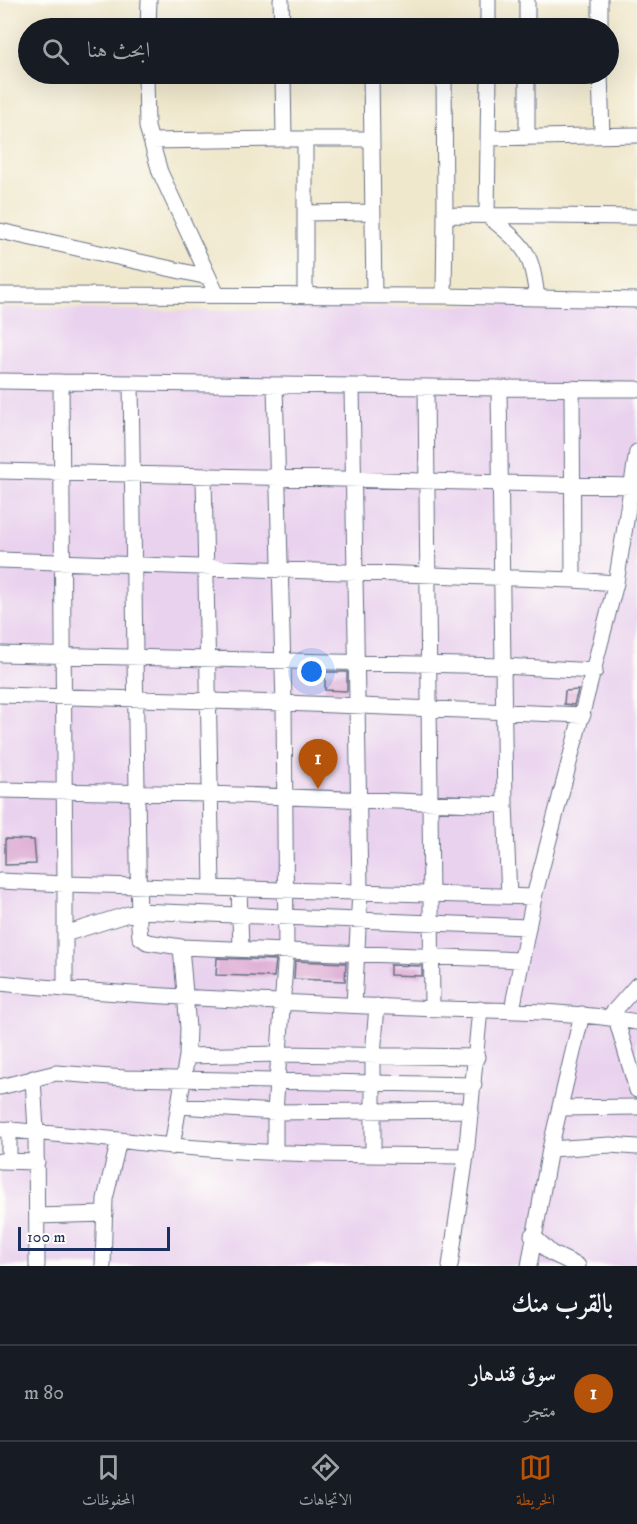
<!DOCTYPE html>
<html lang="ar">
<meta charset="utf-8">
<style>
:root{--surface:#171b24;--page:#242831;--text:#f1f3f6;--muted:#9ea1a6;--line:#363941;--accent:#b45309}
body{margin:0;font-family:"IM FELL DW Pica",Amiri,serif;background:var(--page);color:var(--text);direction:rtl}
.scale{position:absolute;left:18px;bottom:15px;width:152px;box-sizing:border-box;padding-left:6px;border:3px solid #1b2f5e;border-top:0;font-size:16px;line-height:21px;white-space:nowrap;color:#1b2f5e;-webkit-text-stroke:4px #fdfcf7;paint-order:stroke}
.you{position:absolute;left:312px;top:672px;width:21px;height:21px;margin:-15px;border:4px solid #fff;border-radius:50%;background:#1a73e8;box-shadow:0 0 0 9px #1a73e833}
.badge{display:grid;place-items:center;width:39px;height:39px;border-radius:50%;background:var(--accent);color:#fff;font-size:20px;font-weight:700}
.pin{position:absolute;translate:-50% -50px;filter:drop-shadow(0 2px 3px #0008)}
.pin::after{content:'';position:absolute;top:32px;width:21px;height:18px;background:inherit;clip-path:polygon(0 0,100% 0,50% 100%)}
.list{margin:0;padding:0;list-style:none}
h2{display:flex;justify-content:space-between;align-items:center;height:78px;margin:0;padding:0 24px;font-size:26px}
h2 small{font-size:20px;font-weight:400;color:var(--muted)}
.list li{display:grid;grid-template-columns:39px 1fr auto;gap:18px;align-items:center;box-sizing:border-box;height:96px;padding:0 24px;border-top:2px solid var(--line)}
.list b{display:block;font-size:22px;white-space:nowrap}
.list p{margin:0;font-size:20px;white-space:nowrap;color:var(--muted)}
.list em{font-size:20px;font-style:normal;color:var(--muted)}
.icon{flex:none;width:33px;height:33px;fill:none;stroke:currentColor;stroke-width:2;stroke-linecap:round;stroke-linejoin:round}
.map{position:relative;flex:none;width:637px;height:1266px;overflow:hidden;direction:ltr}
.search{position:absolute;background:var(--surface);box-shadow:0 6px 24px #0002;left:18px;right:18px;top:18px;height:66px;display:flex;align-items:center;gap:15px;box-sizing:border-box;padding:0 21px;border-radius:33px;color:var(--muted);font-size:22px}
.sheet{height:174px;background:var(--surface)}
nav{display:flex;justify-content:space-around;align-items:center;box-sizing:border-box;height:84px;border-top:2px solid var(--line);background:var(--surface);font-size:16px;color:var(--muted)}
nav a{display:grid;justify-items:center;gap:3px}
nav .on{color:var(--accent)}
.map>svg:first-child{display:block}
</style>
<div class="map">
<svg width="637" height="1266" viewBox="0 0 637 1266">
<rect width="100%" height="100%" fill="#fdfcf7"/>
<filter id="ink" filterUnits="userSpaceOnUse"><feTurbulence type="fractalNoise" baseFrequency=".0167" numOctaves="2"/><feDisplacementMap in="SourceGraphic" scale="12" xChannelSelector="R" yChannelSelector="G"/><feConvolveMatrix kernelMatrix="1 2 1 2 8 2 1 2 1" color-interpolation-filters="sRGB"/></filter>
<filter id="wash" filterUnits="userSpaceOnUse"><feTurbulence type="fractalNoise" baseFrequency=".008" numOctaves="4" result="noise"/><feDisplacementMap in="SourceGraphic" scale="24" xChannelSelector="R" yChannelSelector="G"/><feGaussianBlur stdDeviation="1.35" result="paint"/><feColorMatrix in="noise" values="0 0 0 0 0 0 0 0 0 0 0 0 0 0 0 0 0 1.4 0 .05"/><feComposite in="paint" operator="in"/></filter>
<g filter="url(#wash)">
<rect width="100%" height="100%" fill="#f0e8cd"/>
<!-- built -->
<path fill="#e9d2ee" d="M637 302V1266H0V307L165 311Z"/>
<g id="blocks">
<!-- building -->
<path fill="#deacd3" d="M325 672H347V691L325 690Z
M578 690 574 705 564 704 565 691Z
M5 839 34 840 36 864 5 865Z
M217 958 276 960 274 977 216 975Z
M295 961 346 963 345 981 294 979Z
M390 965 422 966V976L390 975Z"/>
</g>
</g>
<g filter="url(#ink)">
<use href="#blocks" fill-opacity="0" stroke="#667085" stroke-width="1.5"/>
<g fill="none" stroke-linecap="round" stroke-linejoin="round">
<defs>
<path id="minor" d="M281 0 282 28
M488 0V28
M527 0V28
M148 28 149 0
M600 28V0
M146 74 147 127 160 172 217 295
M283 74 284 139H372
M371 74 374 296
M444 74 445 215
M527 74V138
M600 74 602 135
M488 138 637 135
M305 140V296
M151 141 284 139
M305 213 373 212
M487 215 489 74
M487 215C525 247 531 248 537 298
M0 231 208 277
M0 295 444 296 637 300
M444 296 445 215 637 217
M0 381 61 382
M131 383 139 926 140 937 147 942 181 947 188 1028 187 1056 172 1147
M352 386 61 382 65 884 534 897
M426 387 432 1008
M0 471 632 486
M204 476 212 887
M0 560 573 580 572 388
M573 580 616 583
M0 654 503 666 595 671
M0 695 284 703 275 386
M0 790 210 794 505 805 509 896
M505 805 499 388 637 389
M0 881 65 884V989
M239 888 241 948
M65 934 138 911 528 927
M181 947 521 960
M0 983C138 997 276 1002 414 1008 489 1011 563 1009 637 1022
M354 1005 360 891 352 386 499 388
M512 1010 534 897 616 583 637 452
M609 1017 637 985
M616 1018 637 1090
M187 1056 280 1054 477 1057
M33 1078 36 1131 37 1266
M0 1087 56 1073 125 1078 474 1085
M179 1106 275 1112 471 1110
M560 1108 637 1107
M0 1129 119 1140
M550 1149 582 1014
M275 1153V1112L286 950 284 703 583 715
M373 1155V1055L377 1006
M466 1156 480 1009
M0 1161 37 1162
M9 1161V1129
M37 1216 105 1214
M532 1235 551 1253 578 1266
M103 1266 105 1199 119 1140C234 1155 350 1155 466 1156L450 1266
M529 1266 550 1149 610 1145 637 1147"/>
</defs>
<!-- minor casing -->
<use href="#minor" stroke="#667085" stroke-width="17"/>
<!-- minor -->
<use href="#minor" stroke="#fff" stroke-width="15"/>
</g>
</g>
</svg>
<div class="scale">100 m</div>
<div class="you"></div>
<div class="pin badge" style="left:318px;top:789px">1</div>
<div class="search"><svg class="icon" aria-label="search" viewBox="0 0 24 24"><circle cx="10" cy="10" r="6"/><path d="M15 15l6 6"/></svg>ابحث هنا</div>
</div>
<section class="sheet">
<h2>بالقرب منك<small></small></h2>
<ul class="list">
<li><span class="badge">1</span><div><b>سوق قندهار</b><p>متجر</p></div><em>80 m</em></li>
</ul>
</section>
<nav>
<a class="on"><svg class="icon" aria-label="map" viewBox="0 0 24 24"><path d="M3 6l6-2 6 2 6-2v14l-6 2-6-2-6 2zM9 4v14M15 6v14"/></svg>الخريطة</a>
<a><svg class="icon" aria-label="directions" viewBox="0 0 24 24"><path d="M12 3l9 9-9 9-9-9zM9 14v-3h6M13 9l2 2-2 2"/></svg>الاتجاهات</a>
<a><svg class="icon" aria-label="saved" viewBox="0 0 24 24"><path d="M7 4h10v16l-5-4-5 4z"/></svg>المحفوظات</a>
</nav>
